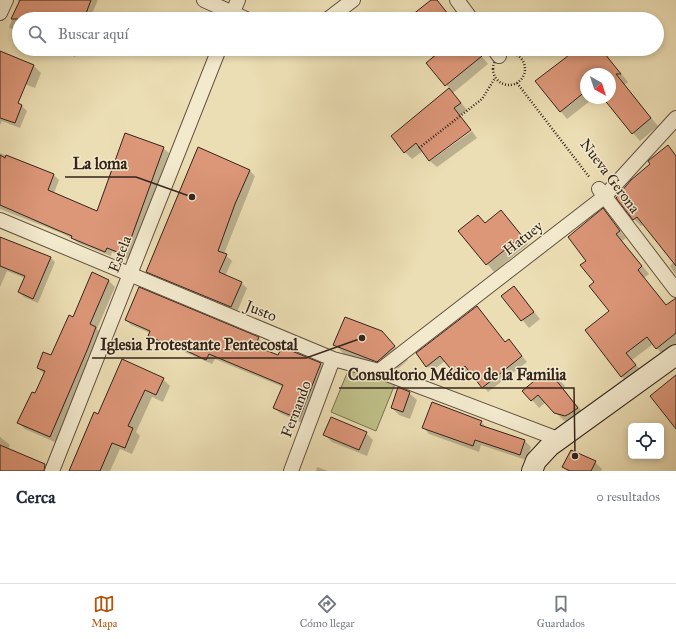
<!DOCTYPE html>
<html lang="es">
<meta charset="utf-8">
<style>
:root{--surface:#fff;--page:#f6f6f7;--text:#1f2937;--muted:#747a83;--line:#e0e1e3;--accent:#b45309}
body{margin:0;font-family:"IM FELL Great Primer",serif;background:var(--page);color:var(--text)}
.controls{position:absolute;right:12px;bottom:12px;display:grid;overflow:hidden;border-radius:6px;box-shadow:0 2px 6px #0003}
.controls button{width:36px;height:36px;display:grid;place-items:center;padding:0;border:0;border-bottom:1px solid var(--line);background:var(--surface);color:var(--text);font:20px sans-serif}
.compass{position:absolute;left:580px;top:68px;width:36px;height:36px;border-radius:50%;background:var(--surface);box-shadow:0 2px 6px #0003;rotate:141deg}
.list{margin:0;padding:0;list-style:none}
h2{display:flex;justify-content:space-between;align-items:center;height:52px;margin:0;padding:0 16px;font-size:17px}
h2 small{font-size:13px;font-weight:400;color:var(--muted)}
.icon{flex:none;width:22px;height:22px;fill:none;stroke:currentColor;stroke-width:2;stroke-linecap:round;stroke-linejoin:round}
.map{position:relative;flex:none;width:676px;height:471px;overflow:hidden}
.search{position:absolute;background:var(--surface);box-shadow:0 2px 6px #0003;left:12px;right:12px;top:12px;height:44px;display:flex;align-items:center;gap:10px;box-sizing:border-box;padding:0 14px;border-radius:22px;color:var(--muted);font-size:15px}
.sheet{height:112px;background:var(--surface)}
nav{display:flex;justify-content:space-around;align-items:center;box-sizing:border-box;height:56px;border-top:1px solid var(--line);background:var(--surface);font-size:11px;color:var(--muted)}
nav a{display:grid;justify-items:center;gap:2px}
nav .on{color:var(--accent)}
.map>svg:first-child{display:block}
</style>
<div class="map">
<svg width="676" height="471" viewBox="0 0 676 471">
<rect width="100%" height="100%" fill="#ecdeb4"/>
<filter id="stains"><feTurbulence type="fractalNoise" baseFrequency=".005" numOctaves="4"/><feColorMatrix values="0 0 0 0 .2 0 0 0 0 .09 0 0 0 0 .02 0 0 0 .5 -.17"/></filter>
<radialGradient id="worn" r=".72"><stop offset=".6" stop-color="#630" stop-opacity="0"/><stop offset="1" stop-color="#630" stop-opacity=".3"/></radialGradient>
<!-- green -->
<path fill="#bfbf88" stroke="#7a7252" d="M350 366 395 384 376 431 331 412Z"/>
<!-- shadow -->
<path fill="#0003" d="M17 0H98L90 18 92 19H19V34L9 27 20 3Z
M56 49H79L75 57Z
M426 49H476L488 64 453 93 467 110 460 116 470 129 429 159 423 151 412 159 405 152 450 89 427 63 433 58Z
M578 49H601L628 82 624 85 658 126 640 141 633 133 604 98H610V74H586V98H594L567 119 536 82Z
M0 55 34 66 41 73 35 88 2 75 0 73Z
M0 97 22 106 27 111 20 128 2 121 0 125Z
M472 131 477 138 437 167 430 161Z
M163 148 169 153 130 260 112 252 111 256 78 243 73 239 61 233 0 209V153L54 175 59 180 54 193 97 212Z
M199 149 250 171 255 176 224 254 232 261 225 276 241 283 247 288 237 312 153 277 147 271Z
M674 154 676 156V275L670 266 674 262 644 224 641 226 634 219Z
M603 210 626 238 622 241 649 274 644 278 667 306 676 299V345L663 355 653 344 632 360 642 372 628 383 621 376 611 311 595 282 587 261Z
M508 218 528 244 494 272 460 231Z
M0 237 50 257 55 262 38 303 24 297 19 292 25 278 7 271 0 287Z
M92 274 109 281 115 287 97 329 102 334 57 443 25 429 18 422 35 395 44 374 38 368 52 357 73 318Z
M521 295 540 319 529 328 503 296Z
M482 313 506 343 509 340 527 362 488 392 470 371 461 379 445 361 432 371 427 366Z
M126 320 258 338 264 344 261 349 278 357 282 348 321 364 326 370 304 424 280 413 274 408 283 387 215 359 212 364 175 348V350L154 341 149 336 150 333 131 325Z
M381 332 408 360 391 375 348 358 335 345Z
M550 370 565 386 563 388 585 415 572 423 563 420 546 402 539 408 532 400Z
M163 379 170 386 163 402 152 397 136 432 140 436 132 454 120 449 110 471H70L99 415Z
M409 393 417 400 410 419 399 415 392 408Z
M481 422 488 429 525 441 531 447 526 460 481 445 479 452 429 434 423 427Z
M366 433 373 440 367 456 332 442 325 435Z
M0 437 10 445 8 449 41 464 48 471H0Z
M595 462 602 469 601 471H567L564 467Z
M317 467 328 471H316Z"/>
<!-- building -->
<path fill="#dc9678" stroke="#34241c" d="M20 0H91L84 19H11Z
M431 0H437L452 19H407Z
M443 49H476L482 56 445 86 426 63Z
M577 49H601L621 74H616L651 118 632 134 603 98H610V74H586V91L560 112 535 81Z
M0 51 34 65 18 103 22 105 15 123 0 118Z
M449 88 461 103 454 108 471 130 429 161 416 143 404 153 391 136Z
M125 133 164 147 125 255 107 248 105 252 71 238 72 236 55 229 0 205V155L5 158 6 155 54 174 48 190 97 211Z
M668 145 676 156V266L637 217 633 220 616 198 631 180 650 164 648 161Z
M198 147 250 170 235 204 218 251 227 254 219 272 242 282 231 307 146 272Z
M603 208 620 231 616 234 642 266 638 270 666 305 676 298V333L656 349 647 337 626 353 636 365 621 377 585 330 609 311 589 286 594 282 580 265 586 261 568 237Z
M501 210 522 236 486 265 458 231 478 215 485 223Z
M0 237 51 257 33 299 18 292 25 276 0 266Z
M92 272 109 280 90 324 96 327 88 348 50 437 17 423 32 392 35 393 45 371 37 368 43 352 51 355 69 315 73 317Z
M514 286 534 312 521 321 501 296Z
M139 287 259 337 255 346 278 355 282 347 321 363 299 419 273 408 283 385 209 354 206 360 170 343 169 345 148 336 150 331 125 320Z
M477 306 505 342 509 339 522 356 482 388 465 366 455 374 440 356 426 367 416 353Z
M345 317 382 331 395 346 377 362 333 345Z
M122 359 164 378 156 395 145 390 128 426 133 428 125 448 112 443 100 471H69L94 412 98 414Z
M550 368 558 379 556 380 578 408 569 414 565 416 554 413 538 395 531 401 522 391Z
M676 375V429L650 396Z
M398 387 410 392 403 412 391 408Z
M432 402 482 421 480 425 525 440 520 455 475 440 473 446 422 428Z
M331 417 367 432 359 450 323 435Z
M0 445 45 464 44 471H0Z
M571 450 596 461 591 471H570L562 467Z"/>
<g fill="none" stroke-linecap="round" stroke-linejoin="round">
<defs>
<path id="minor" d="M204 0 246 19
M457 0 471 19
M0 13 6 0
M230 19 238 0
M328 19 353 0
M494 49 499 56
M599 189 676 290
M0 220 333 359 379 371 558 439
M379 371 604 197 676 118
M52 471 219 49
M291 471 333 359"/>
<path id="secondary" d="M532 471 536 461 550 446 676 355"/>
</defs>
<!-- minor casing -->
<use href="#minor" stroke="#625242" stroke-width="16"/>
<!-- secondary casing -->
<use href="#secondary" stroke="#34241c" stroke-width="22"/>
<!-- path -->
<path stroke="#34241c" stroke-width="2.5" stroke-dasharray="1 2" stroke-linecap="butt" d="M493 69a16 16 0 1 1 32 0a16 16 0 1 1-32 0Z
M517 55 536 52 544 49
M517 83 590 178
M419 148 482 99 495 78"/>
<!-- minor -->
<use href="#minor" stroke="#f3eace" stroke-width="14"/>
<!-- secondary -->
<use href="#secondary" stroke="#f3eace" stroke-width="20"/>
</g>
<g text-anchor="middle" dominant-baseline="central" stroke-width="3" stroke-linejoin="round" paint-order="stroke">
<!-- street labels -->
<g font-size="15" fill="#34241c" stroke="#f3eace">
<text transform="translate(610 176) rotate(53)">Nueva Gerona</text>
<text transform="translate(523 238) rotate(-38)">Hatuey</text>
<text transform="translate(120 254) rotate(-69)">Estela</text>
<text transform="translate(261 311) rotate(22)">Justo</text>
<text transform="translate(296 409) rotate(-69)">Fernando</text>
</g>
</g>
<!-- callouts -->
<path fill="none" stroke="#34241c" stroke-width="1.5" d="M192 197L136 177H65M362 338L306 358H92M575 456L574 388H339"/>
<g fill="#34241c" stroke="#f3eace" stroke-width="1.5">
<circle cx="192" cy="197" r="4"/>
<circle cx="362" cy="338" r="4"/>
<circle cx="575" cy="456" r="4"/>
</g>
<g font-size="16" text-anchor="middle" font-weight="bold" fill="#34241c" stroke="#f3eace" stroke-width="3" stroke-linejoin="round" paint-order="stroke">
<text x="100" y="169">La loma</text>
<text x="199" y="350">Iglesia Protestante Pentecostal</text>
<text x="457" y="380">Consultorio Médico de la Familia</text>
</g>
<rect width="100%" height="100%" filter="url(#stains)"/>
<rect width="100%" height="100%" fill="url(#worn)"/>
</svg>
<div class="controls">
<button><svg class="icon" aria-label="locate" viewBox="0 0 24 24"><circle cx="12" cy="12" r="6"/><path d="M12 2v4M12 18v4M2 12h4M18 12h4"/></svg></button>
</div>
<svg class="compass" viewBox="-18 -18 36 36"><path d="M0-13l5 13h-10z" fill="#e53935"/><path d="M0 13l5-13h-10z" fill="#747a83"/></svg>
<div class="search"><svg class="icon" aria-label="search" viewBox="0 0 24 24"><circle cx="10" cy="10" r="6"/><path d="M15 15l6 6"/></svg>Buscar aquí</div>
</div>
<section class="sheet">
<h2>Cerca<small>0 resultados</small></h2>
<ul class="list">
</ul>
</section>
<nav>
<a class="on"><svg class="icon" aria-label="map" viewBox="0 0 24 24"><path d="M3 6l6-2 6 2 6-2v14l-6 2-6-2-6 2zM9 4v14M15 6v14"/></svg>Mapa</a>
<a><svg class="icon" aria-label="directions" viewBox="0 0 24 24"><path d="M12 3l9 9-9 9-9-9zM9 14v-3h6M13 9l2 2-2 2"/></svg>Cómo llegar</a>
<a><svg class="icon" aria-label="saved" viewBox="0 0 24 24"><path d="M7 4h10v16l-5-4-5 4z"/></svg>Guardados</a>
</nav>
